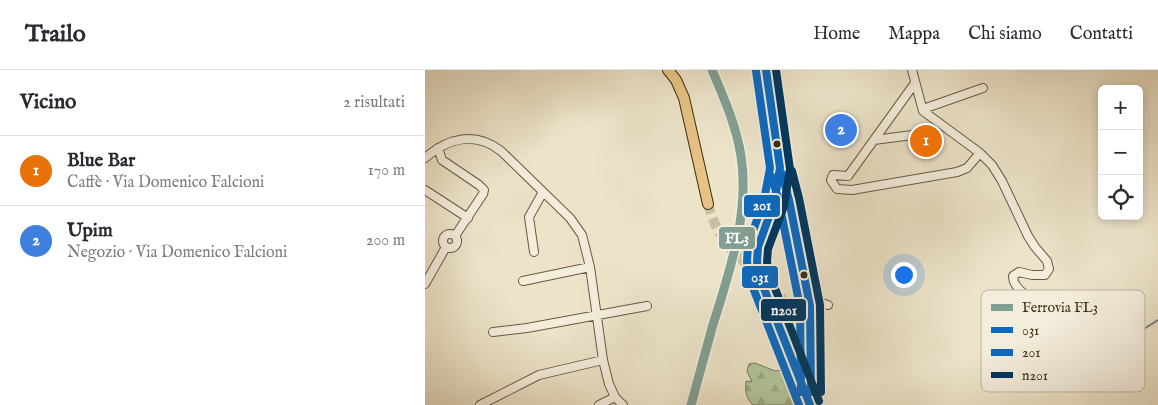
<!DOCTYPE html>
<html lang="it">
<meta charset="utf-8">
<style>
:root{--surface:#fff;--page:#f2f2f3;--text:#2b2b33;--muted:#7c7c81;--line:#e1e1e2;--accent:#8f2418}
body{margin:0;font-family:"IM FELL English",serif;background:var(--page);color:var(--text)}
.controls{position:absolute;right:15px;top:15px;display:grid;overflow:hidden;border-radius:8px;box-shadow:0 2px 8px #0003}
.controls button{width:45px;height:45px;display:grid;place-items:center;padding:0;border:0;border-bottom:1px solid var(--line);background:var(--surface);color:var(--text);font:25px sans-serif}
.you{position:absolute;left:478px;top:204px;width:18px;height:18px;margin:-12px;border:4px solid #fff;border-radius:50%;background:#1a73e8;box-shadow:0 0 0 8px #1a73e833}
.badge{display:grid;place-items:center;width:32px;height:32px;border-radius:50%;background:var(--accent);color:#fff;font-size:16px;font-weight:700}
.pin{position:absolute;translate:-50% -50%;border:2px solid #fff;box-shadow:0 1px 5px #0006}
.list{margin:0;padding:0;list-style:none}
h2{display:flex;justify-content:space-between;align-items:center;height:65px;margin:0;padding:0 20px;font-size:21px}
h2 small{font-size:16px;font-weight:400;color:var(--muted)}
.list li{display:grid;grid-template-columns:32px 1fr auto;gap:15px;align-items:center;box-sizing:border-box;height:70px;padding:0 20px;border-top:1px solid var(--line)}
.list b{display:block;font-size:19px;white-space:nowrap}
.list p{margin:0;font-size:16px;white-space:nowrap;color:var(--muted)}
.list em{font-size:16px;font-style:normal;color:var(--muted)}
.icon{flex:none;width:28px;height:28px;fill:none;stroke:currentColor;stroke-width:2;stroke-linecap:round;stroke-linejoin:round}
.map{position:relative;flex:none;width:733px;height:335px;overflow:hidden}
header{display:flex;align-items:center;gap:30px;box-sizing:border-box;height:70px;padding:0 25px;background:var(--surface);border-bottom:1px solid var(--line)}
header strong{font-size:24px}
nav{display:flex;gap:28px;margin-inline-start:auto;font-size:18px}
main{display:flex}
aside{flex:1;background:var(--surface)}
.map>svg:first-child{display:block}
</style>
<header>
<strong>Trailo</strong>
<nav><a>Home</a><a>Mappa</a><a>Chi siamo</a><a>Contatti</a></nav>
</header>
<main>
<aside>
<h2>Vicino<small>2 risultati</small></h2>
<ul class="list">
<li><span class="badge" style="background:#e8710a">1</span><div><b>Blue Bar</b><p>Caffè · Via Domenico Falcioni</p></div><em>170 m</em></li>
<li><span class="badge" style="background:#3f7fe0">2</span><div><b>Upim</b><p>Negozio · Via Domenico Falcioni</p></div><em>200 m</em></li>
</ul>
</aside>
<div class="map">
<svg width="733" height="335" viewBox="0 0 733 335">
<defs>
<pattern id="forest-firs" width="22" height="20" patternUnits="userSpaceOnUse" patternTransform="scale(1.25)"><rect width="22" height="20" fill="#b2c59b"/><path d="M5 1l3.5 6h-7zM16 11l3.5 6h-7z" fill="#9aa985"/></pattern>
</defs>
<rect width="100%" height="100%" fill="#ece3c9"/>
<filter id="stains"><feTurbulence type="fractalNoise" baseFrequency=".004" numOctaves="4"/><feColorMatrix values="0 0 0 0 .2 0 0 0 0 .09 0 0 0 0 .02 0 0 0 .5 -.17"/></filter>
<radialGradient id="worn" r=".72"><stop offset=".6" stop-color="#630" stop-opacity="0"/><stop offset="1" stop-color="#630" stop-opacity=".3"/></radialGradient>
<!-- forest -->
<path fill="url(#forest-firs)" stroke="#797857" d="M330 293 350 301 363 299C374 307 375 323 379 335H328C321 328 320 321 321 311L327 312 322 301 324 294Z"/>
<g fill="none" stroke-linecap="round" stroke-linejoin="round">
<!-- stream -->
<path stroke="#79827c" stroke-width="2" d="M706 267 733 250"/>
<!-- major-tunnel -->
<path stroke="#cabea5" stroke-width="10" stroke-dasharray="10 5" stroke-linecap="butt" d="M283 134C288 153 297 171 311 184 332 205 348 211 364 239"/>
<defs>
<path id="minor" d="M487 0 498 41 555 83 567 95 577 111 603 166 610 177 622 191 624 199 620 205H607L594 202 588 206C588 220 606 227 615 237 623 247 629 259 639 268 655 282 683 276 696 261L673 227
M346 13 347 0
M498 39 558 18
M449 70 503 63
M13 78 17 90 54 115 59 120 58 124 30 166
M0 88C23 68 50 61 76 81L145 148 157 165 165 197 178 290 184 314 190 327 198 335
M423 106 408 105 406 110 412 119 427 120 532 102 542 98 555 83
M423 106 490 13
M0 120 43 148
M18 171a7 7 0 1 1 14 0a7 7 0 1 1-14 0Z
M109 182 104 147 118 122
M98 211 165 197
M0 214 21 177
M393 232 403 235
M68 262 102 258 222 236
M55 335 114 305 178 290
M174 335 190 327"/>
<path id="major" d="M243 0 251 10 259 28 283 134
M341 0 355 98 364 130 385 236 386 326
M355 102C352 115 351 128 346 141 339 163 327 182 334 206L385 335
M364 239 371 258 381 308"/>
</defs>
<!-- minor casing -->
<use href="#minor" stroke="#6b5a40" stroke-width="10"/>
<!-- major casing -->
<use href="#major" stroke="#402c13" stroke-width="12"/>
<!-- minor -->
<use href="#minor" stroke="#f3eddc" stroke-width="8"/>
<!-- major -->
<use href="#major" stroke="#e6c284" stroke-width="10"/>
<defs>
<path id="bus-1" d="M341 0 355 98 349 133 333 177 332 192 334 206 385 335
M357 104 364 130 385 236 386 322"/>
<path id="bus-2" d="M331 1 345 98 339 130 323 175 322 192 325 210 374 335
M347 107 354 132 375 237 376 322"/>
<path id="bus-3" d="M351 0 365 99 359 136 343 179 342 192 344 203 394 331
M367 101 374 128 395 235 396 322"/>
</defs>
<!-- bus-1 casing -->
<use href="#bus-1" stroke="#f3eddc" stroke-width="11"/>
<!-- bus-2 casing -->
<use href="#bus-2" stroke="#f3eddc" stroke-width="11"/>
<!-- bus-3 casing -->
<use href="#bus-3" stroke="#f3eddc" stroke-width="11"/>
<!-- bus-1 -->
<use href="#bus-1" stroke="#0c69bf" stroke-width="8"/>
<!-- bus-2 -->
<use href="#bus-2" stroke="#0c69bf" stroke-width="8"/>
<!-- bus-3 -->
<use href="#bus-3" stroke="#00365f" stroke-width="8"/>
<defs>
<path id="rail-1" d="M266 335C273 309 280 283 287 258 304 203 325 144 316 86 311 55 299 28 287 0"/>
</defs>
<!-- rail-1 casing -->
<use href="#rail-1" stroke="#f3eddc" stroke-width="12"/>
<!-- rail-1 -->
<use href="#rail-1" stroke="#819f92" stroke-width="9"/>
</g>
<!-- markers -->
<g fill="#402c13" stroke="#f3eddc" stroke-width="2">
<circle cx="352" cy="74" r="4.5"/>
<circle cx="379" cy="205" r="4.5"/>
</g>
<!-- legend -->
<rect x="556" y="220" width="164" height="102" rx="8" fill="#f3eddc" stroke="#bdb3a0" stroke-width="1"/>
<rect x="566" y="234" width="22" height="7" fill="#819f92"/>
<rect x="566" y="257" width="22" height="6" fill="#0c69bf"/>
<rect x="566" y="279" width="22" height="7" fill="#0c69bf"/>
<rect x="566" y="302" width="22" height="6" fill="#00365f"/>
<g font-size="14" fill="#402c13">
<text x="597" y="242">Ferrovia FL3</text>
<text x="597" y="265">031</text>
<text x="597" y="287">201</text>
<text x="597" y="310">n201</text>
</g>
<g stroke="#f3eddc" stroke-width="2">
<rect x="318" y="124" width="38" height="24" rx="5" fill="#0c69bf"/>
<rect x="293" y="156" width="38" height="24" rx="5" fill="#819f92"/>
<rect x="316" y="195" width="38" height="24" rx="5" fill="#0c69bf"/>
<rect x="335" y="228" width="47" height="24" rx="5" fill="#00365f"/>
</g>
<g font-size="14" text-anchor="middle" font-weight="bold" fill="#fff">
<text x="337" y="140">201</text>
<text x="312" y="173">FL3</text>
<text x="335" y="212">031</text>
<text x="359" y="245">n201</text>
</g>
<rect width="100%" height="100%" filter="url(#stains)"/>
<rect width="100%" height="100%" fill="url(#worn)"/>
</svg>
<div class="controls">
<button>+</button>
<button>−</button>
<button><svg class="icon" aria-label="locate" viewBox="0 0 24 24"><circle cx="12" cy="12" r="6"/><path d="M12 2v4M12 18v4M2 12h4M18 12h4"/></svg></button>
</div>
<div class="you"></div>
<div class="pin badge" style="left:501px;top:71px;background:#e8710a">1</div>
<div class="pin badge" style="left:416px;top:60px;background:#3f7fe0">2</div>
</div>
</main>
